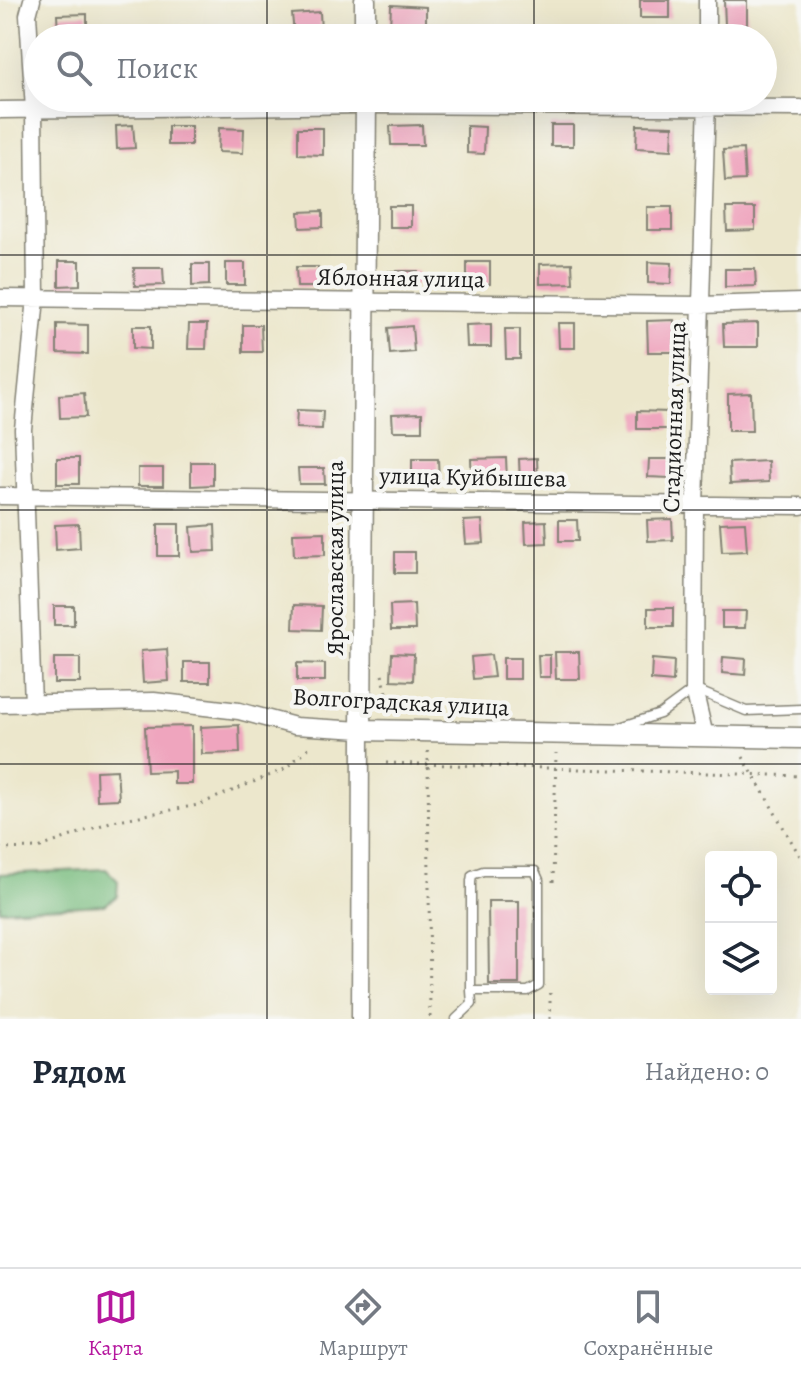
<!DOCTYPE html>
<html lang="ru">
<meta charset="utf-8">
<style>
:root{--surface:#fff;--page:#f6f6f7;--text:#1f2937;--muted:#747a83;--line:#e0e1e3;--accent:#b5179e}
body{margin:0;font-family:Alegreya,serif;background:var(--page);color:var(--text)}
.controls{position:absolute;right:24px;bottom:24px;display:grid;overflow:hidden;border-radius:8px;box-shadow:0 8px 32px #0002}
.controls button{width:72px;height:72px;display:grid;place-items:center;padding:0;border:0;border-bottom:2px solid var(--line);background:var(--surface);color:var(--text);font:40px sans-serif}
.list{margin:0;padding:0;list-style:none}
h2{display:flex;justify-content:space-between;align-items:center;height:104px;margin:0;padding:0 32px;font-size:34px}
h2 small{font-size:26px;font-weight:400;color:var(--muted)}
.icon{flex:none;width:44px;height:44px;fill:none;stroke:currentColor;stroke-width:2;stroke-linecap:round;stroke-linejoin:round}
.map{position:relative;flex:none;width:801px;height:1019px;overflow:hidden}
.search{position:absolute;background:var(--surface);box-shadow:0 8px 32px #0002;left:24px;right:24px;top:24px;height:88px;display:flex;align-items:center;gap:20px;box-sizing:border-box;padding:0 28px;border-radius:44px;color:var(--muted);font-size:30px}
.sheet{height:248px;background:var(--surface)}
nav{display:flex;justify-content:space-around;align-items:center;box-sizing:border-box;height:112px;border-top:2px solid var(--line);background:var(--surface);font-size:22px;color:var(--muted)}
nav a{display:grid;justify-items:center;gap:4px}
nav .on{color:var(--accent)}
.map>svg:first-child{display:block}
</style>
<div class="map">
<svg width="801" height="1019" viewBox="0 0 801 1019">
<rect width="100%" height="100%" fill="#f6f6f2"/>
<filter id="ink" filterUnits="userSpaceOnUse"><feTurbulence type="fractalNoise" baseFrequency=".0125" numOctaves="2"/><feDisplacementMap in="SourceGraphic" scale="16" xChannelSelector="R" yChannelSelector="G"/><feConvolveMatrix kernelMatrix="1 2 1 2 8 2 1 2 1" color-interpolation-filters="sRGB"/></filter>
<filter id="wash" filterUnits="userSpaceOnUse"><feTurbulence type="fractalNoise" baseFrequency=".006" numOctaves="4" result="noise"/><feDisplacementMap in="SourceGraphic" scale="32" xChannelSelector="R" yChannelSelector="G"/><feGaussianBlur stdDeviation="1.8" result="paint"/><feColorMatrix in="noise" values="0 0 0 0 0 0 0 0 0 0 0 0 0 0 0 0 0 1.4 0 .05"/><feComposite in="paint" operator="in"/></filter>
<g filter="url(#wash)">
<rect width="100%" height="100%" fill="#ece7cc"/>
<!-- forest -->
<path fill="#7abd80" stroke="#4b6c4e" stroke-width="2" d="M106 869 118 881 117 896 105 905 0 910V874Z"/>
<g id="blocks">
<!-- building -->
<path fill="#efa5be" d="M640 0H670V18H640Z
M724 0H747V25H725Z
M391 5 426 7V30L390 29Z
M320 12 321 32 294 34 292 14Z
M87 14V31L58 32 57 15Z
M133 125 135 148 117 149 116 126Z
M422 125 423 145H391L390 126Z
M551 125H573V146H551Z
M637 125 673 126 672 150 636 148Z
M168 126H191V145H168Z
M467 126 485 127 484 154 467 153Z
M219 128 244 129 243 153 218 152Z
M298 128H323V155L298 154Z
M743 149 745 180 725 181 723 150Z
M389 206H411V227H389Z
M647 207H672V230H647Z
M726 208H755V230L727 231Z
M323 211V227L300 228 299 212Z
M59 261H80V285L59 286Z
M467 262H490V284H467Z
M648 262 672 263 671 284 648 283Z
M226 263H245V285H226Z
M572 263 573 283 540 284V264Z
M192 264H209V285L192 286Z
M296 267H318L319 287H297Z
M134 268H163L164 285 135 286Z
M725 269H755L756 286 725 287Z
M389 271H418V284H389Z
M674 320 675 352H648L647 321Z
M558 323H575V348H559Z
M758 323V347H724L723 324Z
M57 324 88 325V354L57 353Z
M189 324H207L206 349H188Z
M491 324V347H467L466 325Z
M243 325H261L262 352H243Z
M133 326H151V349L133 348Z
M412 326 414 352 390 354 388 328Z
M505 329H520V359H506Z
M84 393 86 417 60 418 59 395Z
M751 393 752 431H728V394Z
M297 410 323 411 322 429 296 428Z
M637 411 670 412V429H637Z
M422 413V431H393L392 414Z
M57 458H79V484H57Z
M506 458 507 481 472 482 471 459Z
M537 458 538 482 520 483 519 459Z
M412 459H438L439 481H412Z
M649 459H671L670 478 648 477Z
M768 461 769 482 730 484 729 463Z
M191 462H213V485L191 486Z
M138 468H163V486H138Z
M298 468H324L325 484H299Z
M672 519 673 540 648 541 647 520Z
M482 520 484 543 466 544 464 521Z
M559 520H577L578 541H559Z
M546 521 547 543 526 544 525 522Z
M745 522 747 551 722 552 720 523Z
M79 524 80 548 56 550 55 525Z
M158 524H179V556H158Z
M215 525 216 551 193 552 191 527Z
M325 532V555L294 556 293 533Z
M395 552H415V573H395Z
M414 604 415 630H391L390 605Z
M294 605 322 606 321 630 293 629Z
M54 606H74V625H54Z
M648 608H673V627H648Z
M722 611H746L745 628H722Z
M167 649 169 681 143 683 141 651Z
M555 652H579L580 679H556Z
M392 653 414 654 413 681 391 680Z
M491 655 494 677 473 679 471 657Z
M538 655H550V677H539Z
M723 657 746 659 745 675 722 673Z
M54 658H80V683H54Z
M503 658H520V679H503Z
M652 659 674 661 673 682 651 680Z
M184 662H210V682H184Z
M297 663 325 664V681H297Z
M239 725 240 753 202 754 201 727Z
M192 726V784H174V771L147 772 145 727Z
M117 770 119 799 97 800 96 771Z
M488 901H519V984H489Z"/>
</g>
</g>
<g filter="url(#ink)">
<use href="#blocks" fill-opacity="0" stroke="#848274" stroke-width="2"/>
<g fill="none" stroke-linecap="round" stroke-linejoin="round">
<defs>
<path id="service" d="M620 727 660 714 694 689 746 711 801 709
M456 1019 472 1004 471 991V881L472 875 483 871H535L539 880V985L528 991H471"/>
<path id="minor" d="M32 0 28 15 34 110 36 298 23 429 33 704
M707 0V38
M0 110 366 105 801 108
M0 298 701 305 801 302
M0 496 801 506
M0 704 154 701 239 711 295 726 361 730 360 1019
M705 736 694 689 695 506 707 99"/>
<path id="tertiary" d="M365 0V38
M366 98 361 730 801 738"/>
</defs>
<!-- service casing -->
<use href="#service" stroke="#848274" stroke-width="11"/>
<!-- minor casing -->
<use href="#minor" stroke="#848274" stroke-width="19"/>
<!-- tertiary casing -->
<use href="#tertiary" stroke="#848274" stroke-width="23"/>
<!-- path -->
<path stroke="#848274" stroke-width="3" stroke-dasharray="2 6" stroke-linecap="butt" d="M382 675 388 696 424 711
M428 751 430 1019
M743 757 801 858
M386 763 801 776
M0 849 38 848 113 821 198 805 285 769 313 744
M553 882 556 753
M550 1019V993"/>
<!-- service -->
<use href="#service" stroke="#fff" stroke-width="8"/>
<!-- minor -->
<use href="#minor" stroke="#fff" stroke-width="16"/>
<!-- tertiary -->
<use href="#tertiary" stroke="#fff" stroke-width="20"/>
</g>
</g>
<!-- grid -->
<path fill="none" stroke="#1c1c1c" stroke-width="2" stroke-opacity="0.55" d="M267 0V38M534 0V38M267 98V1019M534 98V1019M0 255H801M0 510H801M0 764H801"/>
<g text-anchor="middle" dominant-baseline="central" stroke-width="8" stroke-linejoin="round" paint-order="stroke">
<!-- street labels -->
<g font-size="24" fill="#1c1c1c" stroke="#f6f6f2">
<text transform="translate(401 278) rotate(1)">Яблонная улица</text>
<text transform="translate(674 417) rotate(-88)">Стадионная улица</text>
<text transform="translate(473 477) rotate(1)">улица Куйбышева</text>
<text transform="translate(335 558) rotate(-90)">Ярославская улица</text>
<text transform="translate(401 702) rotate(3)">Волгоградская улица</text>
</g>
</g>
</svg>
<div class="controls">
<button><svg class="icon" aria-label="locate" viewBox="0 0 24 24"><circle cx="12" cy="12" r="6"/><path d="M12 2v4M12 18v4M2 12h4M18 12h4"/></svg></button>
<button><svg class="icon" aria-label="layers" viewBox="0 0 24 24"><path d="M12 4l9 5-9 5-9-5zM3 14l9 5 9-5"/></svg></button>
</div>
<div class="search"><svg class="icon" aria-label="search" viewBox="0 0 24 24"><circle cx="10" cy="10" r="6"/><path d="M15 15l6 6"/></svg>Поиск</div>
</div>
<section class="sheet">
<h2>Рядом<small>Найдено: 0</small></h2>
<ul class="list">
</ul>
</section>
<nav>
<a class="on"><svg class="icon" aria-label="map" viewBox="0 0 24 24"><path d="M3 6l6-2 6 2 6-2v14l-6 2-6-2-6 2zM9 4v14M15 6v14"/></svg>Карта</a>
<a><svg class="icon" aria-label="directions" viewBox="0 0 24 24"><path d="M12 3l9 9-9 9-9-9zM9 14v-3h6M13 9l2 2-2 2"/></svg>Маршрут</a>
<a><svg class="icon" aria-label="saved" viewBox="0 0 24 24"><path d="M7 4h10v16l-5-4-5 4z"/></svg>Сохранённые</a>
</nav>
